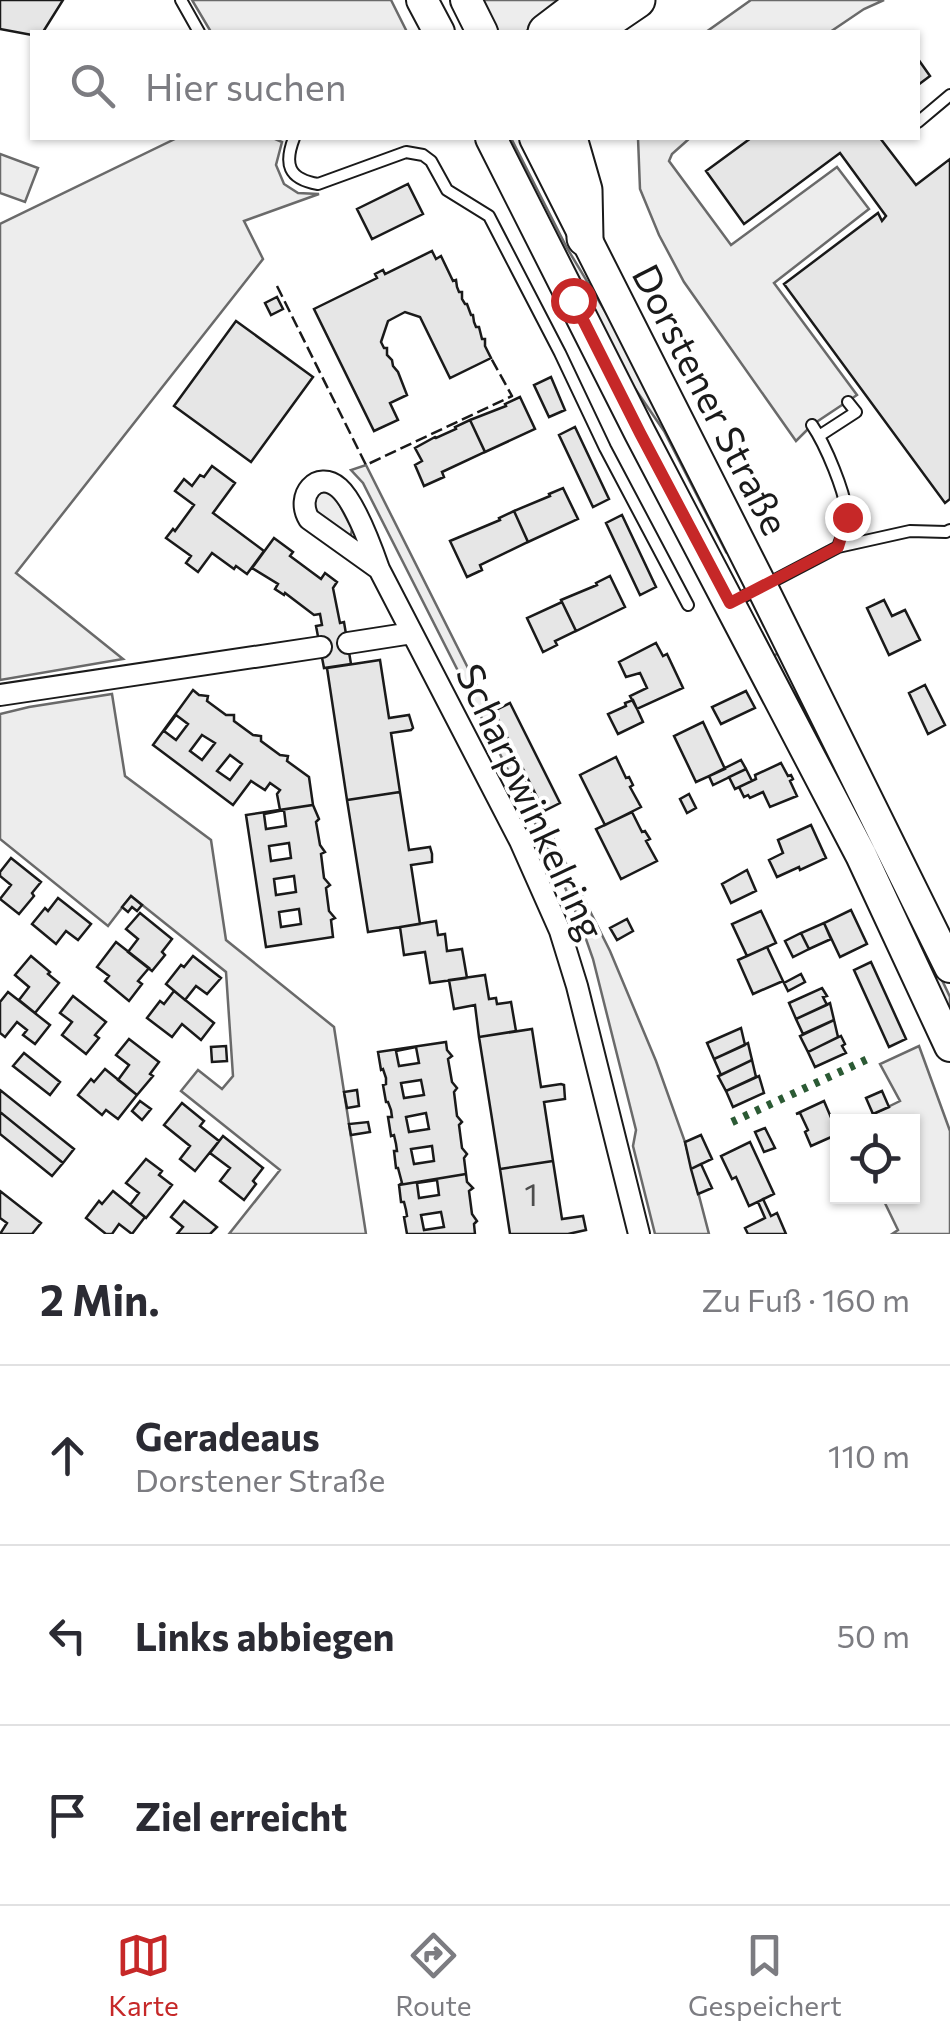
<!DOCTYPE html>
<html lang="de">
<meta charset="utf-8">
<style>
:root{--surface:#fff;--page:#f2f2f3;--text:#2b2b33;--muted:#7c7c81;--line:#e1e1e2;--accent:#c62828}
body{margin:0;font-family:Commissioner,sans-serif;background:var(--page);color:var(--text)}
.controls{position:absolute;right:30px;bottom:30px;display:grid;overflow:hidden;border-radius:0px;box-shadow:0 2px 8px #0004}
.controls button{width:90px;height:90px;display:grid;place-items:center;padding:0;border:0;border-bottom:2px solid var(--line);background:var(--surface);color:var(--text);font:50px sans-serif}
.stop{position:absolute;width:30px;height:30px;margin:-22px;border:8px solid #c62828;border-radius:50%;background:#fff}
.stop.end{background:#c62828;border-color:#fff;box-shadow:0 2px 10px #0008}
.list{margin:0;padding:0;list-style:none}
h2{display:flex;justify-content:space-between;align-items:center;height:130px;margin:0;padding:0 40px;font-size:42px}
h2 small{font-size:32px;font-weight:400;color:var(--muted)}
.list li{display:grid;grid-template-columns:65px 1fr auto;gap:30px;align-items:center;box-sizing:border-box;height:180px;padding:0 40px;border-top:2px solid var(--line)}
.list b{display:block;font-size:38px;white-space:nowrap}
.list p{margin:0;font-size:32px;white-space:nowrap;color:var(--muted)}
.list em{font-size:32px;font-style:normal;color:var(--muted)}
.icon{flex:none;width:55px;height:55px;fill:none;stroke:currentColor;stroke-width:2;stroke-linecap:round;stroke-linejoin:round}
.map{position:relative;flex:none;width:950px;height:1234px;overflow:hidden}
.search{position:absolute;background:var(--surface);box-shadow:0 2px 8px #0004;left:30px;right:30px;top:30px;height:110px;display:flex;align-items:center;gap:25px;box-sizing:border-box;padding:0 35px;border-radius:0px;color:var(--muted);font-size:38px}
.sheet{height:670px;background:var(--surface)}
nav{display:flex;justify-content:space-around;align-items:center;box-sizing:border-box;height:140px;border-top:2px solid var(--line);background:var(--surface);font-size:28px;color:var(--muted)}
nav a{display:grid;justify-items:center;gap:5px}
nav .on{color:var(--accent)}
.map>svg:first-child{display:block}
</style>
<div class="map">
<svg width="950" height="1234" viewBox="0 0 950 1234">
<rect width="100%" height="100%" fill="#fff"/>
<!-- built -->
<path fill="#ededed" stroke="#6a6a6a" stroke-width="2.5" d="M192 0H391L407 32H211Z
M482 0H570L525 32H499Z
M751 0H884L864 9 830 32H706Z
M177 138H273L282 142 276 165 284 184 298 193 319 194 244 221 263 259 16 573 123 659 0 680V224Z
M504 138H511L567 248 623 341 729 550 726 552 664 431 625 374Z
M638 138H690L672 154 669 161 731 245 837 167 869 209 774 283 857 395 812 425 796 441 684 282 659 235 640 189Z
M0 154 38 168 25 202 0 193Z
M366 465 610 951 656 1061 685 1142 709 1234H655L633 1146 636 1130 593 959 580 922 550 853 363 483 351 470Z
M320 492H327L336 498 352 529 351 535 347 536 313 510 315 497Z
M779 653 894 879 950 997V1016L771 657Z
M112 694 125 776 211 840 226 940 334 1027 366 1234H229L280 1170 181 1091 198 1070 222 1089 233 1076 226 972 131 896 108 926 0 839V714L29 707Z
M919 1046 950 1131V1234H892L898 1230 882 1197 912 1196V1122H857L900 1101 880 1064Z"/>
<!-- building -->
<path fill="#e6e6e6" stroke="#1a1a1a" stroke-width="2.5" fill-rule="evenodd" d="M0 0H63L43 32H32V35L0 29Z
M918 59 930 76 918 85Z
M751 138H880L916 185 950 159V499L945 503 784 284 878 213 882 221 886 216 840 153 744 224 706 171Z
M408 184 423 214 372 239 357 209Z
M432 251 436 259 441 256 453 281 456 280 457 287 459 292H462V299L465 304H467L471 315H473L474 322 476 327H479L482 339H485V346L491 358 450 378 420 317 405 312 388 321 381 342 384 348H387V355L392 360 393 366 398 372 407 395 390 403 398 420 374 431 314 309 377 278 375 274 383 270 385 274Z
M277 297 283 309 271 315 265 303Z
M236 321 313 377 251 462 174 406Z
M551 377 565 410 549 417 534 385Z
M520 397 535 429 485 452 470 420 506 406 505 404Z
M470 420 485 452 442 472 444 477 424 486 415 465 422 461 415 448 435 437 436 438 456 429 455 427Z
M575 427 609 499 593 507 559 435Z
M212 466 235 483 213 513 264 551 247 574 236 566 234 569 212 553 198 572 186 563 191 556 166 538 173 529 175 531 194 505 175 491 184 479 192 486 200 475 204 477Z
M563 488 578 519 528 542 514 511 550 496 549 494Z
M514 511 528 542 480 565 482 570 467 577 450 541 500 520 499 518Z
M622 515 656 587 640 595 606 523Z
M274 538 293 552 290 556 321 579 325 573 337 582 333 588 340 623 344 622 351 664 324 668 316 626 322 625 320 614 314 615 285 593 284 595 275 589 278 584 252 568Z
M610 576 625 607 576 631 561 600 597 585 596 583Z
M884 600 892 616 905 610 920 640 889 655 867 608Z
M562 602 576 631 555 641 557 645 543 652 527 618Z
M656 643 663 656 667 654 683 688 637 709 630 696 647 688 640 673 626 677 619 662Z
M380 660 389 718 409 715 413 728 411 730 391 733 400 792 347 800 327 668Z
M925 685 945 725 928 734 909 693Z
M193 690 199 695 208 696 207 701 226 715H234V721L253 735 261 736V741L280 755 288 756 287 761 309 777 313 805 280 810 277 794 280 790 270 783 265 790 251 781 233 805 153 745ZM176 715 188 724 176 740 164 731ZM202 735 215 743 202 760 190 751ZM230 755 242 764 230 780 217 771Z
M746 691 755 708 721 724 712 707Z
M633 700 643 722 618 734 608 714 626 706 625 703Z
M510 703 560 803 544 811 494 711Z
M703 722 725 769 696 782 674 736Z
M616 757 626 778 629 777 633 785 630 787 641 807 605 825 580 775Z
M741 760 746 769 713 785 709 776Z
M781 763 788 776 791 775 793 779 790 781 797 796 770 807 763 792 750 798 748 795 744 797 739 787 756 779 755 775Z
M746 769 752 781 735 789 729 777Z
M400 792 409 850 430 847 432 854V862L411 865 420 924 368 932 347 800Z
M689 794 696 808 687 813 680 799Z
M313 805 319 819 316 822 320 845 325 852 321 854 324 878 330 885 326 888 329 911 335 918 331 920 333 937 266 947 246 815ZM284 810 286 826 266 829 264 814ZM289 843 291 858 271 861 269 846ZM294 876 296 892 276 895 274 879ZM299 909 301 924 281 927 279 912Z
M632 812 642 832 645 831 650 839 646 841 657 861 621 879 596 829Z
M811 825 826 858 800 870 799 867 777 877 769 860 783 853 778 840Z
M11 858 41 882 32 893 34 896 19 914 0 899 11 885 0 876V872Z
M747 870 756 891 731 903 722 884Z
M131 896 142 905 137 911 132 907 128 912 122 907Z
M58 898 91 924 78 940 66 931 56 944 32 924 45 908 48 911Z
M851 910 867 944 840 957 824 923Z
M761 911 776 943 747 956 732 924Z
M140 913 172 939 162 952 165 955 152 971 128 952 138 939 126 929Z
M627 919 633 931 617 940 610 928Z
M436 921 438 935 445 934 447 951 462 949 467 978 430 983 425 952 404 955 400 927Z
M824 923 831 939 809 949 801 933Z
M801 933 809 949 793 957 785 941Z
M116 942 149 968 138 981 142 984 129 1001 105 981 109 976 97 967Z
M767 947 783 981 753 994 738 960Z
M31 956 50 972 48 974 59 983 35 1013 19 1000 29 987 15 975Z
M193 956 221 978 207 994 196 986 185 1000 166 984 181 965 184 967Z
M871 962 906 1039 889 1047 854 970Z
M801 974 805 982 788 991 784 983Z
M485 975 489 999 496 998 497 1004 511 1002 516 1031 479 1037 475 1005 454 1009 449 980Z
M822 988 827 996 823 997 827 1005 796 1019 789 1003Z
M174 991 214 1023 201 1040 182 1024 172 1037 147 1018 160 1001 164 1004Z
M8 992 50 1025 35 1044 23 1035 27 1030 17 1022 5 1037 0 1033V1002Z
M73 996 106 1022 95 1035 99 1038 86 1054 62 1035 72 1022 60 1013Z
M830 1003 834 1020 803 1034 796 1019Z
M834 1020 838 1037 808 1052 800 1036Z
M741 1028 745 1045 714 1059 707 1043Z
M532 1029 541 1087 561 1084 564 1085 565 1099 544 1102 553 1161 500 1169 479 1037Z
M841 1036 845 1044 842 1046 846 1053 815 1067 808 1052Z
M129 1039 159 1062 150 1074 153 1076 137 1095 118 1080 129 1065 116 1055Z
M446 1042 447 1050 452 1056 448 1059 452 1082 457 1088 454 1092 457 1116 462 1122 459 1125 462 1148 467 1154 464 1158 466 1174 399 1185 402 1183 398 1168H396L394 1151H397L396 1144 394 1135 391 1136 388 1117H392L391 1110 388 1102H386L383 1085 386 1084V1078L383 1069 381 1070 378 1052ZM416 1047 419 1063 399 1066 396 1051ZM421 1080 424 1095 404 1098 401 1083ZM426 1113 429 1129 409 1132 406 1117ZM432 1146 434 1161 414 1164 411 1149Z
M748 1043 752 1060 721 1075 714 1059Z
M226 1046 227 1061 212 1062 211 1047Z
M24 1053 60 1082 50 1095 13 1066Z
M752 1060 756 1077 726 1091 718 1076Z
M105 1069 137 1095 118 1119 106 1110 102 1115 78 1095 91 1079 94 1082Z
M759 1076 764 1093 733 1107 726 1091Z
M0 1090 74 1149 63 1163 0 1112Z
M357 1090 359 1106 347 1108 344 1092Z
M882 1091 889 1107 873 1114 866 1098Z
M140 1101 151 1109 142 1120 132 1111Z
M824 1101 838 1134 811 1146 805 1132 808 1130 800 1113 796 1114Z
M182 1103 204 1121 200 1126 219 1141 195 1171 180 1159 190 1146 164 1125Z
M0 1112 63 1163 52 1176 0 1134Z
M368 1122 370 1132 351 1135 349 1124Z
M765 1128 775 1148 764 1152 755 1132Z
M701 1135 712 1159 691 1169 685 1142Z
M223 1136 263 1168 253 1181 256 1184 244 1200 220 1181 230 1168 210 1153Z
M750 1142 774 1194 749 1206 736 1177 732 1179 721 1156Z
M146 1159 162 1171 159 1175 172 1185 146 1218 130 1205 139 1193 126 1183Z
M553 1161 562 1219 583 1216 586 1230 568 1234H510L500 1169Z
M701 1164 712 1188 698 1194 691 1169Z
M466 1174 467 1182 473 1188 469 1191 472 1214 477 1221 474 1224 475 1234H407L404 1217 407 1216 406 1210 404 1202H401L399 1185ZM437 1180 439 1195 419 1198 417 1183ZM441 1212 444 1227 424 1230 421 1215Z
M0 1191 41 1223 32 1234H0L7 1223 0 1218Z
M113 1191 145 1217 132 1234 119 1224 112 1234H106L86 1218 99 1201 102 1204Z
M763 1199 771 1216 777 1213 786 1234H748L745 1228 765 1218 758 1202Z
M184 1201 217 1227 210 1234H177L183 1227 171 1217Z"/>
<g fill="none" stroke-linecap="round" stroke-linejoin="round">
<defs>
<path id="service" d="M181 0 199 32
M918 122 950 95
M294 138C284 164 288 179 318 184L406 152 423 155 431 161 447 190 489 216 560 353 605 448 688 605
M812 425C825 444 846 493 847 516 847 525 841 538 838 547L910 531 946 532 950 530
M819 436 856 412 848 402
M733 602 838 547"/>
<path id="minor" d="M379 569 309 519C295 496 317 469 339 488 355 502 372 549 379 569L520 841 560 931 577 986 639 1234
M348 643 412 633
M0 695 321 647"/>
<path id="primary" d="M422 0 439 32
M466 0 482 32
M491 138 640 433 861 855 950 1046
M535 138 762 587 950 967"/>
<path id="motorway" d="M546 32 588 0
M590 32 637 0
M569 138 584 190 585 238"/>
</defs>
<!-- service casing -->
<use href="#service" stroke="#1a1a1a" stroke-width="14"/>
<!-- minor casing -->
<use href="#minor" stroke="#1a1a1a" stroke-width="24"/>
<!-- primary casing -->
<use href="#primary" stroke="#1a1a1a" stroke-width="34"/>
<!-- motorway casing -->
<use href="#motorway" stroke="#1a1a1a" stroke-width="39"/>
<!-- service -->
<use href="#service" stroke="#fff" stroke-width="10"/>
<!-- minor -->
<use href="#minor" stroke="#fff" stroke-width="20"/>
<!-- primary -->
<use href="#primary" stroke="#fff" stroke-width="30"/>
<!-- motorway -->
<use href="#motorway" stroke="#fff" stroke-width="35"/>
<!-- hedge -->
<path stroke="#2b5a34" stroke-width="8" stroke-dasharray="5 8" stroke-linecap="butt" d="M732 1122 872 1057"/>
<!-- fence -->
<path stroke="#1a1a1a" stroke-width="2.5" stroke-dasharray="12 5" stroke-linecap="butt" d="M277 286 366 465 512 396 491 358"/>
</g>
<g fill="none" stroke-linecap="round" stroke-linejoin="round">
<!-- route -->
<path stroke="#c62828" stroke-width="12" d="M573 300 640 433 730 603 838 547 847 517"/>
</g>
<g text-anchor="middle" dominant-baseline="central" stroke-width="8" stroke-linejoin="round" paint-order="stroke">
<!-- number labels -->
<g font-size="32" fill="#4d4d4d">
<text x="531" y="1193">1</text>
</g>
<!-- street labels -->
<g font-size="38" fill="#1a1a1a" stroke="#fff">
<text transform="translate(712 399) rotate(63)">Dorstener Straße</text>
<text transform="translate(532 801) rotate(65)">Scharpwinkelring</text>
</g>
</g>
</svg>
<div class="controls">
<button><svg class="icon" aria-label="locate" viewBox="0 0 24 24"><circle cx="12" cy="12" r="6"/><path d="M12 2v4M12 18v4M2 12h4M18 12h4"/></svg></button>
</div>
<div class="stop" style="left:573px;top:300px"></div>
<div class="stop end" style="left:847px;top:517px"></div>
<div class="search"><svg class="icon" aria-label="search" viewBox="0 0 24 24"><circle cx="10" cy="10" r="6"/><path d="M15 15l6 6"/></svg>Hier suchen</div>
</div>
<section class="sheet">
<h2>2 Min.<small>Zu Fuß · 160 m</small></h2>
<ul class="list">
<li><svg class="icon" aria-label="ahead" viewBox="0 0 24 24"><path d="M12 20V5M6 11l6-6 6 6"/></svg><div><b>Geradeaus</b><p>Dorstener Straße</p></div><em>110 m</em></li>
<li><svg class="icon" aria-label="left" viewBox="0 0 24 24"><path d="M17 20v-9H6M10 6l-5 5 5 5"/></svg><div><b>Links abbiegen</b></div><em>50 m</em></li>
<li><svg class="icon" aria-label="arrive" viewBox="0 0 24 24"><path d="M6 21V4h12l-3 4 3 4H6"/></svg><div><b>Ziel erreicht</b></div></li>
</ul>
</section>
<nav>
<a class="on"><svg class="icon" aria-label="map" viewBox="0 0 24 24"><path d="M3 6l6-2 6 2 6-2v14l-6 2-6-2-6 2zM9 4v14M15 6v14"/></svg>Karte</a>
<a><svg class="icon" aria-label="directions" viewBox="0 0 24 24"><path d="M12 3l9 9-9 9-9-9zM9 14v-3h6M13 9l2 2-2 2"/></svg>Route</a>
<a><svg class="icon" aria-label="saved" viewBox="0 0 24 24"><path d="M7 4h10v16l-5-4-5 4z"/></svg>Gespeichert</a>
</nav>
